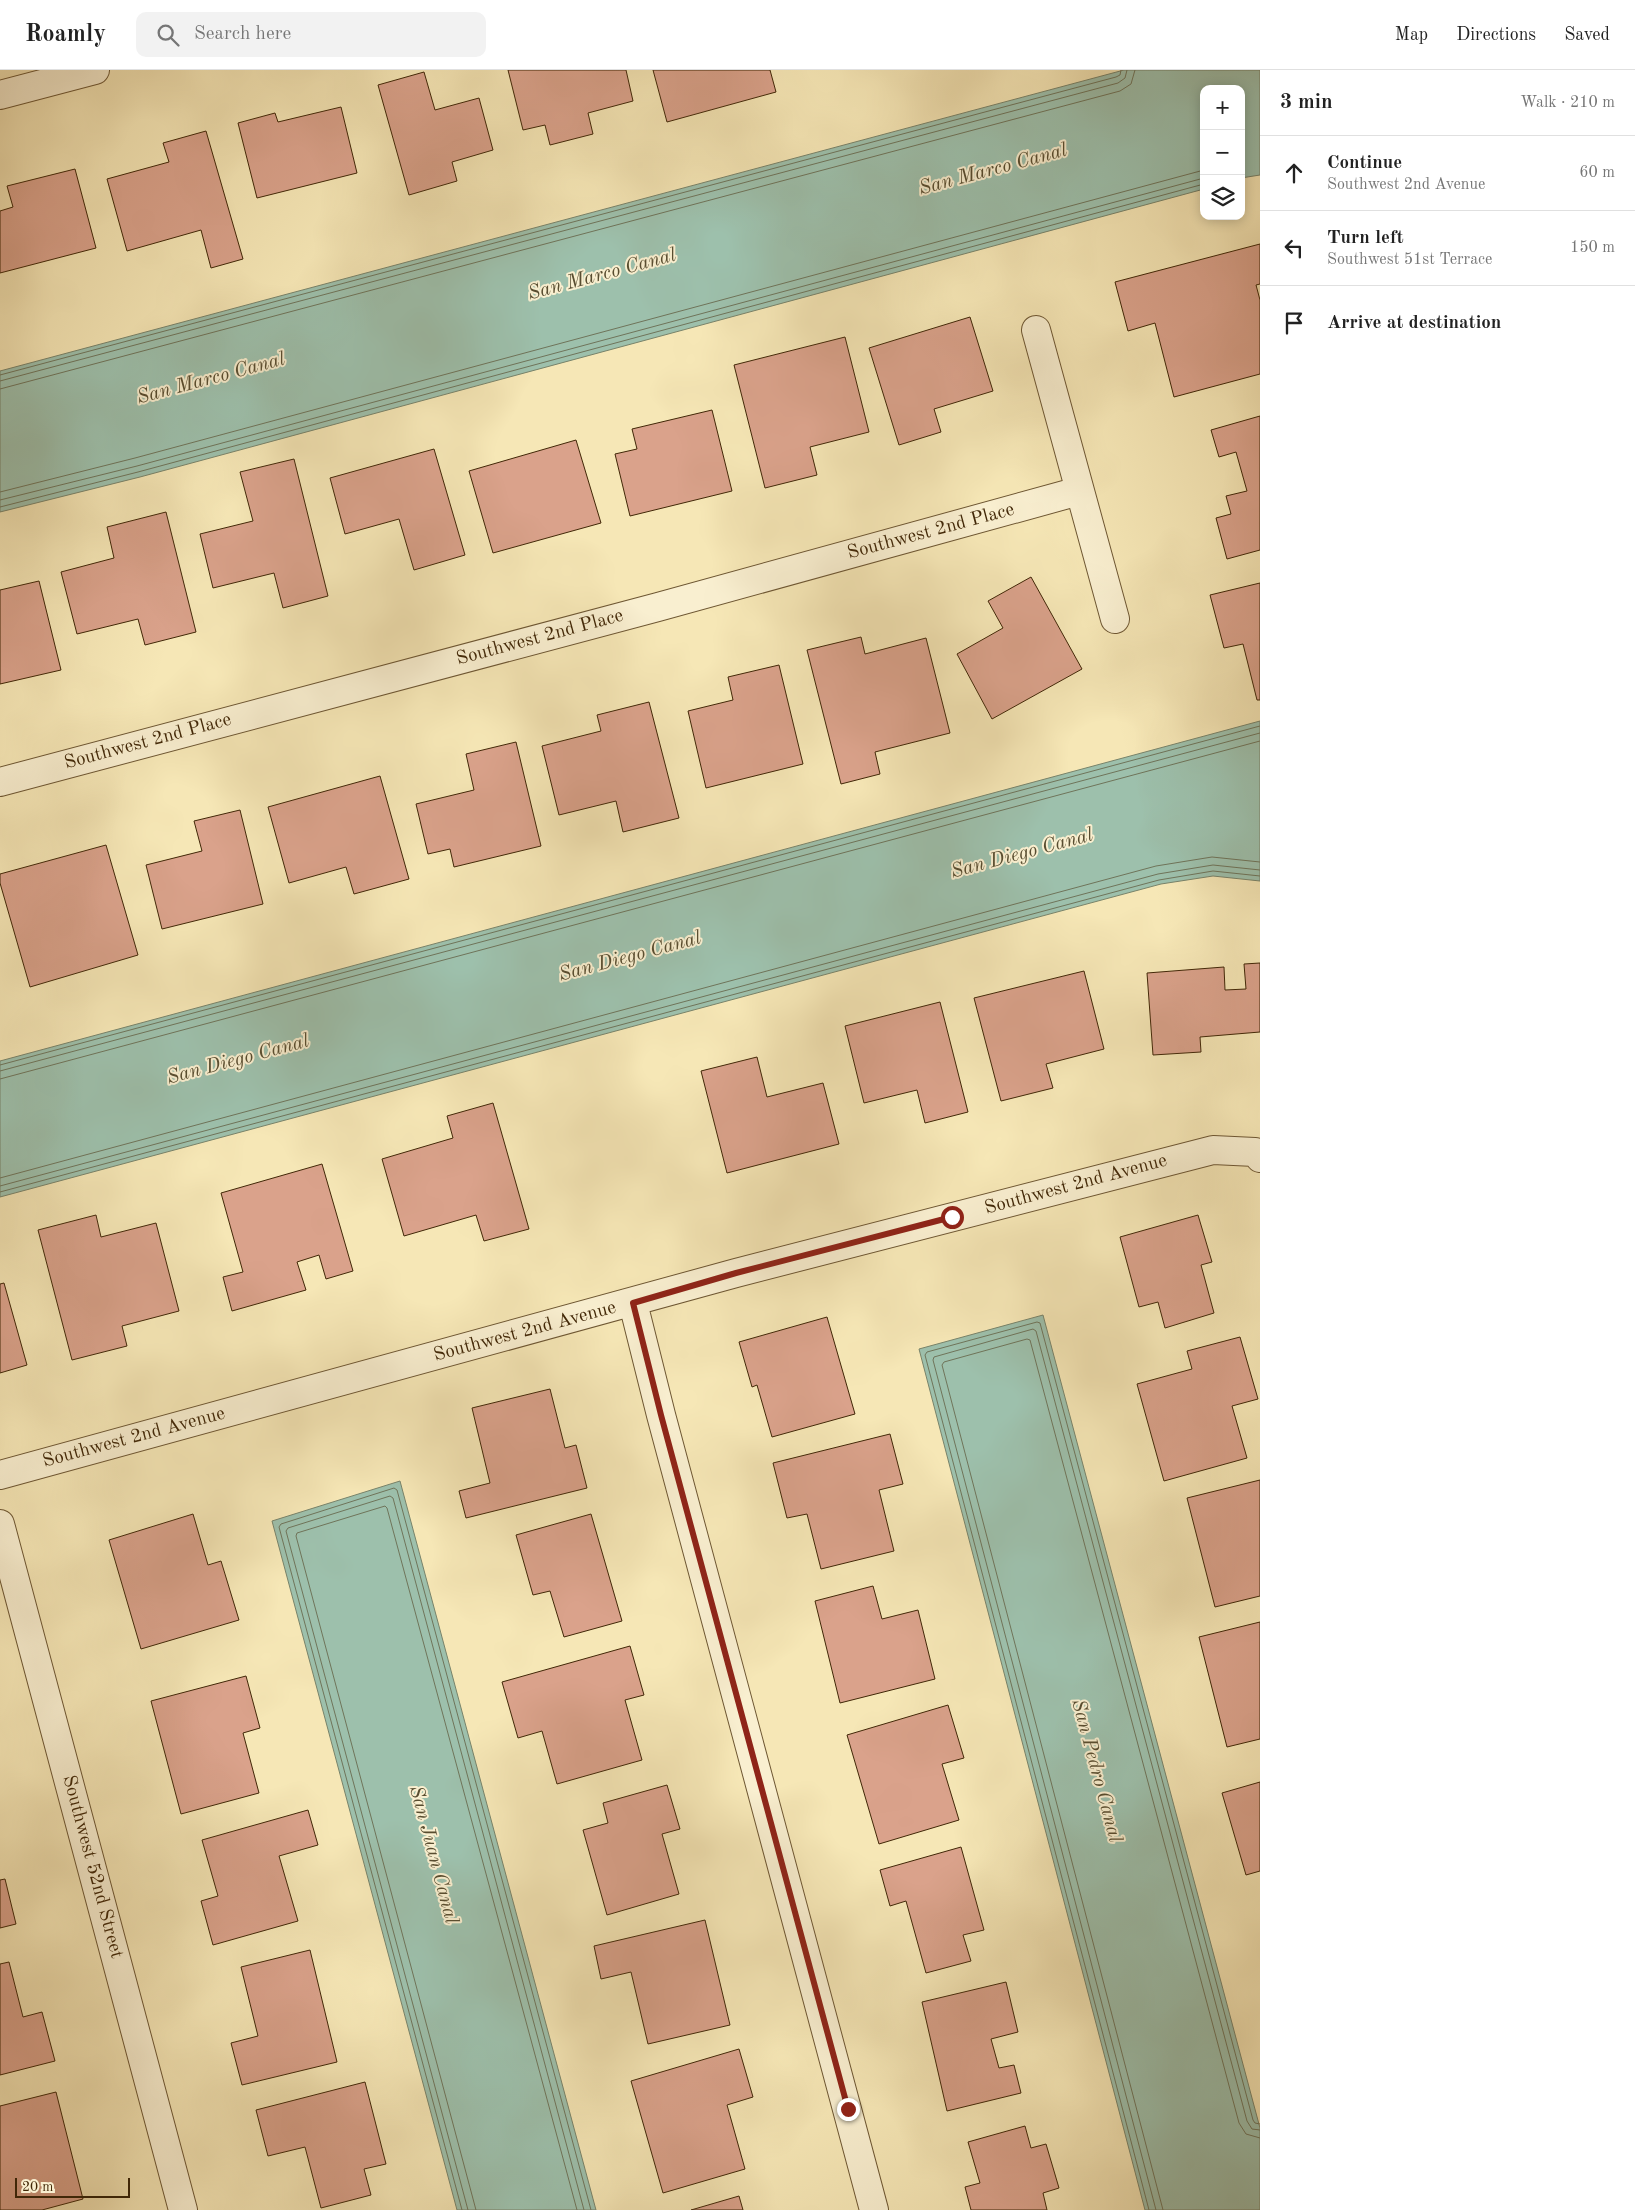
<!DOCTYPE html>
<meta charset="utf-8">
<style>
:root{--surface:#fff;--page:#f2f2f2;--text:#222;--muted:#767676;--line:#e0e0e0}
body{margin:0;font-family:"Old Standard TT",serif;background:var(--page);color:var(--text)}
.controls{position:absolute;right:15px;top:15px;display:grid;overflow:hidden;border-radius:10px;box-shadow:0 2px 12px #0003}
.controls button{width:45px;height:45px;display:grid;place-items:center;padding:0;border:0;border-bottom:1px solid var(--line);background:var(--surface);color:var(--text);font:25px sans-serif}
.scale{position:absolute;left:15px;bottom:12px;width:115px;box-sizing:border-box;padding-left:5px;border:2px solid #412707;border-top:0;font-size:14px;line-height:18px;white-space:nowrap;color:#412707;-webkit-text-stroke:4px #f9efd0;paint-order:stroke}
.stop{position:absolute;width:15px;height:15px;margin:-11px;border:4px solid #8f2418;border-radius:50%;background:#fff}
.stop.end{background:#8f2418;border-color:#fff;box-shadow:0 1px 5px #0008}
.list{margin:0;padding:0;list-style:none}
h2{display:flex;justify-content:space-between;align-items:center;height:65px;margin:0;padding:0 20px;font-size:21px}
h2 small{font-size:16px;font-weight:400;color:var(--muted)}
.list li{display:grid;grid-template-columns:32px 1fr auto;gap:15px;align-items:center;box-sizing:border-box;height:75px;padding:0 20px;border-top:1px solid var(--line)}
.list b{display:block;font-size:19px;white-space:nowrap}
.list p{margin:0;font-size:16px;white-space:nowrap;color:var(--muted)}
.list em{font-size:16px;font-style:normal;color:var(--muted)}
.icon{flex:none;width:28px;height:28px;fill:none;stroke:currentColor;stroke-width:2;stroke-linecap:round;stroke-linejoin:round}
.map{position:relative;flex:none;width:1260px;height:2140px;overflow:hidden}
header{display:flex;align-items:center;gap:30px;box-sizing:border-box;height:70px;padding:0 25px;background:var(--surface);border-bottom:1px solid var(--line)}
header strong{font-size:24px}
nav{display:flex;gap:28px;margin-inline-start:auto;font-size:18px}
.search{width:350px;height:45px;background:var(--page);display:flex;align-items:center;gap:12px;box-sizing:border-box;padding:0 18px;border-radius:10px;color:var(--muted);font-size:19px}
main{display:flex}
aside{flex:1;background:var(--surface)}
.map>svg:first-child{display:block}
</style>
<header>
<strong>Roamly</strong>
<div class="search"><svg class="icon" aria-label="search" viewBox="0 0 24 24"><circle cx="10" cy="10" r="6"/><path d="M15 15l6 6"/></svg>Search here</div>
<nav><a>Map</a><a>Directions</a><a>Saved</a></nav>
</header>
<main>
<div class="map">
<svg width="1260" height="2140" viewBox="0 0 1260 2140">
<rect width="100%" height="100%" fill="#f6e7b6"/>
<filter id="stains"><feTurbulence type="fractalNoise" baseFrequency=".004" numOctaves="4"/><feColorMatrix values="0 0 0 0 .2 0 0 0 0 .09 0 0 0 0 .02 0 0 0 .5 -.17"/></filter>
<radialGradient id="worn" r=".72"><stop offset=".6" stop-color="#630" stop-opacity="0"/><stop offset="1" stop-color="#630" stop-opacity=".3"/></radialGradient>
<!-- water -->
<path fill="#9dc0ac" stroke="#78836a" d="M1124 0H1260V105L1241 108V19H1204V119L140 407 0 442V301Z
M1260 651V811L1213 806 1161 814 0 1127V991Z
M1043 1245 1260 2058V2140H1145L919 1279Z
M400 1411 596 2140H457L272 1451Z"/>
<g fill="none" stroke-linecap="round" stroke-linejoin="round">
<!-- shore -->
<path stroke="#6f745a" stroke-width="1" d="M0 305 1116 7 1120 5 1121 0
M0 311 1118 13 1125 8 1127 0
M0 319 1120 21 1131 14 1135 0
M0 422 135 388 1204 100
M0 430 137 396 1204 108
M0 437 138 402 1204 114
M0 995 1260 656
M0 1001 1260 663
M0 1009 1260 671
M0 1108 1156 796 1212 787 1260 792
M0 1116 1158 804 1213 795 1260 800
M0 1122 1159 810 1213 801 1260 806
M462 2140 279 1457 281 1454 394 1418 397 1420 591 2140
M468 2140 286 1461 288 1458 390 1426 393 1428 584 2140
M476 2140 296 1466 297 1463 385 1436 387 1438 577 2140
M1149 2140 925 1285 927 1282 1037 1252 1040 1253 1253 2050 1255 2053 1260 2054
M1156 2140 933 1290 934 1287 1033 1259 1036 1261 1247 2051 1252 2059 1260 2060
M1163 2140 942 1295 944 1292 1027 1269 1030 1270 1239 2053 1246 2064 1260 2068"/>
</g>
<!-- building -->
<path fill="#daa28b" stroke="#412707" d="M508 0H626L633 31 588 43 593 64 550 75 545 55 523 60Z
M653 0H770L776 22 667 52Z
M424 2 435 40 479 28 493 80 452 92 457 111 409 125 378 15Z
M341 37 357 103 257 128 238 53 275 43 278 52Z
M206 61 243 189 211 198 201 160 127 181 107 109 169 92 163 73Z
M75 99 96 178 0 203V141L13 137 7 116Z
M1260 174V214L1256 215 1260 230V304L1174 327 1155 253 1128 261 1115 212Z
M970 247 993 321 934 339 941 362 899 375 869 278Z
M845 267 869 362 810 377 817 405 765 418 734 295Z
M712 340 732 421 630 446 615 384 637 379 632 359Z
M1260 346V480L1227 489 1216 448 1231 444 1226 426 1247 421 1236 382 1219 387 1211 360Z
M576 370 601 453 493 483 469 401Z
M434 379 465 485 414 500 399 449 345 464 330 408Z
M294 389 328 526 283 538 274 503 213 518 200 464 253 451 240 402Z
M166 442 196 562 145 575 138 549 77 564 61 502 114 488 107 457Z
M1031 507 1082 599 992 649 957 584 1003 558 988 531Z
M39 511 61 600 0 614V520Z
M1260 513V630H1257L1243 574 1224 578 1210 525Z
M861 567 865 584 926 568 950 663 875 682 880 704 841 714 807 580Z
M779 595 803 694 706 718 688 641 733 630 728 607Z
M649 632 679 748 623 762 616 731 559 745 542 676 601 661 597 645Z
M516 672 541 776 454 797 450 779 428 784 416 734 474 720 466 684Z
M380 706 409 809 354 824 346 797 289 813 268 737Z
M240 740 263 834 162 859 146 795 202 781 194 751Z
M106 775 138 885 30 917 0 813V804Z
M1260 893V962L1200 967 1201 982 1153 985 1147 903 1224 897 1225 920 1246 919 1244 894Z
M1084 901 1104 979 1046 994 1053 1018 1001 1031 974 928Z
M940 932 968 1042 925 1053 917 1020 864 1033 845 956Z
M757 987 767 1027 823 1013 839 1074 727 1103 701 1001Z
M493 1033 529 1159 484 1171 476 1145 404 1166 382 1089 453 1068 447 1046Z
M322 1094 353 1201 326 1209 319 1185 297 1192 306 1220 232 1241 223 1207 243 1202 221 1123Z
M96 1145 101 1167 156 1153 179 1241 122 1256 127 1276 72 1290 38 1160Z
M1198 1145 1212 1192 1201 1195 1214 1243 1165 1258 1158 1232 1139 1237 1120 1167Z
M4 1213 27 1295 0 1303V1214Z
M827 1247 855 1344 772 1367 757 1315 752 1317 739 1272Z
M1240 1267 1258 1329 1232 1336 1247 1388 1164 1411 1137 1314 1192 1299 1187 1281Z
M550 1319 565 1378 576 1375 587 1418 466 1448 459 1421 490 1413 472 1338Z
M890 1364 903 1414 879 1420 894 1481 821 1499 807 1444 787 1448 773 1393Z
M1260 1410V1526L1215 1537 1187 1428Z
M193 1444 208 1495 221 1491 239 1550 141 1579 109 1470Z
M591 1444 622 1551 564 1567 550 1521 533 1525 516 1465Z
M873 1516 882 1549 918 1540 935 1609 840 1633 815 1531Z
M1260 1552V1669L1227 1677 1199 1567Z
M630 1576 644 1625 625 1630 642 1690 557 1714 542 1661 518 1668 502 1612Z
M246 1606 260 1658 243 1663 259 1723 181 1744 151 1631Z
M948 1635 964 1688 942 1694 959 1750 879 1774 847 1665Z
M1260 1712V1801L1246 1805 1222 1723Z
M667 1715 680 1759 662 1764 679 1824 607 1845 583 1760 608 1753 603 1733Z
M308 1740 318 1775 279 1786 298 1851 213 1875 201 1831 218 1826 202 1770Z
M961 1777 984 1860 963 1865 971 1891 926 1903 906 1831 890 1836 880 1800Z
M5 1809 16 1854 0 1858V1810Z
M705 1850 730 1955 648 1974 631 1902 601 1909 594 1876Z
M310 1880 337 1992 242 2015 231 1973 258 1966 241 1897Z
M9 1892 23 1947 42 1942 55 1991 0 2005V1894Z
M1006 1912 1018 1962 991 1969 999 1998 1014 1995 1021 2023 947 2041 922 1932Z
M739 1979 753 2027 727 2035 745 2099 663 2123 631 2011Z
M365 2012 386 2094 364 2099 371 2125 321 2138 305 2077 268 2086 256 2040Z
M56 2022 83 2129 42 2140H0V2036Z
M1025 2056 1031 2078 1046 2074 1059 2118 1043 2123 1047 2140H971L965 2117 980 2113 968 2072Z
M739 2126 743 2140H691Z"/>
<g fill="none" stroke-linecap="round" stroke-linejoin="round">
<defs>
<path id="street" d="M0 25 95 0
M1036 260 1115 549
M0 712 658 537 1079 421
M633 1233 661 1345 874 2140
M0 1405 736 1203 1213 1080 1255 1082 1260 1088
M0 1454 183 2140"/>
</defs>
<!-- street casing -->
<use href="#street" stroke="#6e5733" stroke-width="30"/>
<!-- street -->
<use href="#street" stroke="#f9efd0" stroke-width="28"/>
</g>
<g fill="none" stroke-linecap="round" stroke-linejoin="round">
<!-- route -->
<path stroke="#8f2418" stroke-width="6" d="M848 2039 661 1345 633 1233 736 1203 952 1147"/>
</g>
<g text-anchor="middle" dominant-baseline="central" stroke-width="4" stroke-linejoin="round" paint-order="stroke">
<!-- street labels -->
<g font-size="19" fill="#412707" stroke="#f9efd0">
<text transform="translate(931 462) rotate(-15)">Southwest 2nd Place</text>
<text transform="translate(540 568) rotate(-15)">Southwest 2nd Place</text>
<text transform="translate(148 672) rotate(-15)">Southwest 2nd Place</text>
<text transform="translate(1076 1115) rotate(-15)">Southwest 2nd Avenue</text>
<text transform="translate(525 1262) rotate(-15)">Southwest 2nd Avenue</text>
<text transform="translate(134 1368) rotate(-15)">Southwest 2nd Avenue</text>
<text transform="translate(92 1797) rotate(75)">Southwest 52nd Street</text>
</g>
<!-- water labels -->
<g font-size="20" font-style="italic" fill="#584d30" stroke="#f9efd0">
<text transform="translate(993 100) rotate(-15)">San Marco Canal</text>
<text transform="translate(602 205) rotate(-15)">San Marco Canal</text>
<text transform="translate(211 309) rotate(-15)">San Marco Canal</text>
<text transform="translate(1022 784) rotate(-15)">San Diego Canal</text>
<text transform="translate(630 887) rotate(-15)">San Diego Canal</text>
<text transform="translate(238 990) rotate(-15)">San Diego Canal</text>
<text transform="translate(1096 1701) rotate(75)">San Pedro Canal</text>
<text transform="translate(433 1785) rotate(75)">San Juan Canal</text>
</g>
</g>
<rect width="100%" height="100%" filter="url(#stains)"/>
<rect width="100%" height="100%" fill="url(#worn)"/>
</svg>
<div class="controls">
<button>+</button>
<button>−</button>
<button><svg class="icon" aria-label="layers" viewBox="0 0 24 24"><path d="M12 4l9 5-9 5-9-5zM3 14l9 5 9-5"/></svg></button>
</div>
<div class="scale">20 m</div>
<div class="stop" style="left:952px;top:1147px"></div>
<div class="stop end" style="left:848px;top:2039px"></div>
</div>
<aside>
<h2>3 min<small>Walk · 210 m</small></h2>
<ul class="list">
<li><svg class="icon" aria-label="ahead" viewBox="0 0 24 24"><path d="M12 20V5M6 11l6-6 6 6"/></svg><div><b>Continue</b><p>Southwest 2nd Avenue</p></div><em>60 m</em></li>
<li><svg class="icon" aria-label="left" viewBox="0 0 24 24"><path d="M17 20v-9H6M10 6l-5 5 5 5"/></svg><div><b>Turn left</b><p>Southwest 51st Terrace</p></div><em>150 m</em></li>
<li><svg class="icon" aria-label="arrive" viewBox="0 0 24 24"><path d="M6 21V4h12l-3 4 3 4H6"/></svg><div><b>Arrive at destination</b></div></li>
</ul>
</aside>
</main>
